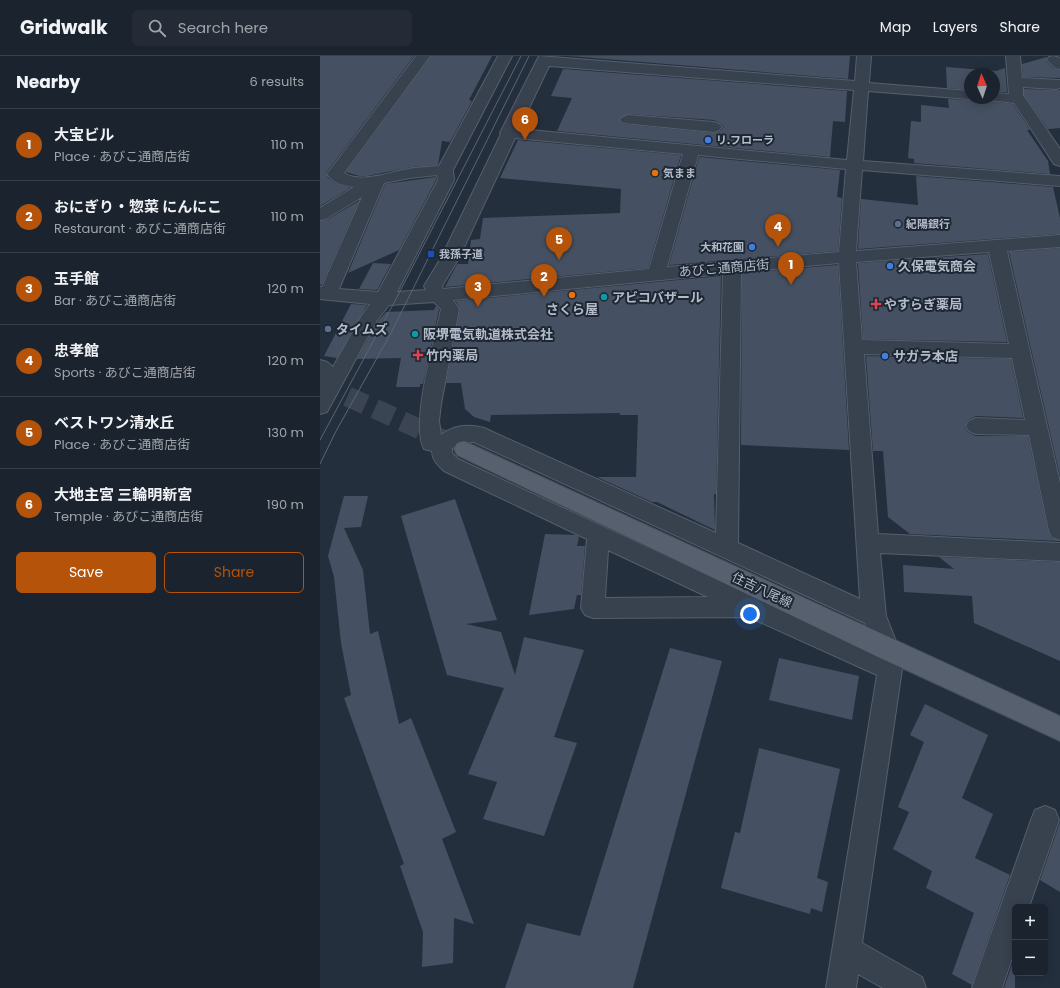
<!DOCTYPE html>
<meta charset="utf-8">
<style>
:root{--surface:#1b232e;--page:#242b36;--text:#f1f3f6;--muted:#a0a4aa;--line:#39404a;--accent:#b45309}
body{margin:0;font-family:Poppins,"Noto Sans JP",sans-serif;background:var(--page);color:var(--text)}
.controls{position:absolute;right:12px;bottom:12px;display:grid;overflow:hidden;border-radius:6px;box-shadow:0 2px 10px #0003}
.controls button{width:36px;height:36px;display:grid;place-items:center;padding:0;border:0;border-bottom:1px solid var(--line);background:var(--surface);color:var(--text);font:20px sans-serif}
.compass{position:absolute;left:644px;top:12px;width:36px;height:36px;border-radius:50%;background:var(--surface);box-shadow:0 2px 10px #0003;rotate:357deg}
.you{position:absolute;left:430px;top:558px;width:14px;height:14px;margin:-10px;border:3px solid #fff;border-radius:50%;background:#1a73e8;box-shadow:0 0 0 6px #1a73e833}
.badge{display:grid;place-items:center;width:26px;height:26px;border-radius:50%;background:var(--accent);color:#fff;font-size:13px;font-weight:700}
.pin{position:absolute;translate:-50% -33px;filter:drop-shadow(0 1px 2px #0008)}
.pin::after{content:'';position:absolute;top:21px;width:14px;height:12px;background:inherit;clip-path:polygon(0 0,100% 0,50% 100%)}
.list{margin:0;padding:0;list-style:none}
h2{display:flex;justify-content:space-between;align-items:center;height:52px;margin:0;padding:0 16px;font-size:17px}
h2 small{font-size:13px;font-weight:400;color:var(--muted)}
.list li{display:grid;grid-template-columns:26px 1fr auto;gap:12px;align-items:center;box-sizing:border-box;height:72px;padding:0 16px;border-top:1px solid var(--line)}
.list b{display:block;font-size:15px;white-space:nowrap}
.list p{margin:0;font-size:13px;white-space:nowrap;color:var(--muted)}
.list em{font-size:13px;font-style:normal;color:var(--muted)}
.actions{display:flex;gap:8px;padding:12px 16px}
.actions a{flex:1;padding:9px 0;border:1px solid var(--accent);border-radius:6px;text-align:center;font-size:14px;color:var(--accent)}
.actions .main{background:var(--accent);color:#fff}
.icon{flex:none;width:22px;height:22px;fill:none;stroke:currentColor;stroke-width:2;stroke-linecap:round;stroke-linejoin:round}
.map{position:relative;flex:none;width:740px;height:932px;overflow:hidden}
header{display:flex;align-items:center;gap:24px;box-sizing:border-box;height:56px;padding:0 20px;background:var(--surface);border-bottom:1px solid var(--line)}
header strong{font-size:19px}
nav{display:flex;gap:22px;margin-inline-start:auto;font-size:14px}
.search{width:280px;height:36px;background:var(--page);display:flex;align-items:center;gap:10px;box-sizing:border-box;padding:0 14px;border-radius:6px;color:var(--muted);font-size:15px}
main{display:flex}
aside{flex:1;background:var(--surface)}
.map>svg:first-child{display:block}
</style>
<header>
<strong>Gridwalk</strong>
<div class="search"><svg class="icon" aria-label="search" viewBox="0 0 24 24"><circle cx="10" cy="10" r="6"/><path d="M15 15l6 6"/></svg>Search here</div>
<nav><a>Map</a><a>Layers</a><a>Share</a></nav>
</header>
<main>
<aside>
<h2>Nearby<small>6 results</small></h2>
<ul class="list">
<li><span class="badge">1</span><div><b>大宝ビル</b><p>Place · あびこ通商店街</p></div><em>110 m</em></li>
<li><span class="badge">2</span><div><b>おにぎり・惣菜 にんにこ</b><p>Restaurant · あびこ通商店街</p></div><em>110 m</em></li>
<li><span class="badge">3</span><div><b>玉手館</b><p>Bar · あびこ通商店街</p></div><em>120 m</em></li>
<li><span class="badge">4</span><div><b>忠孝館</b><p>Sports · あびこ通商店街</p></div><em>120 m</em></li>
<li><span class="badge">5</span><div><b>ベストワン清水丘</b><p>Place · あびこ通商店街</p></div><em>130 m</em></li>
<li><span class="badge">6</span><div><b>大地主宮 三輪明新宮</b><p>Temple · あびこ通商店街</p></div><em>190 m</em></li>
</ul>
<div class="actions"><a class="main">Save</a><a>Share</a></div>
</aside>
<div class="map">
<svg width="740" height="932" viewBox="0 0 740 932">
<rect width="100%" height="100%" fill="#242f3e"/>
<!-- building -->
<path fill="#455162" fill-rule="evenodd" d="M0 0H94L6 117 8 122 15 127 30 132 0 150Z
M111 0H172L149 44 152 45 130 86 122 85 118 109 92 111 47 120H39L26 116Z
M249 0H530L528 23Z
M727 1 726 5 734 13 740 14V22L703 21 702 8Z
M626 11 676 15 685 12 687 36H674V18H650V34L627 32Z
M243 13 527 35 525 66 513 65 510 101 237 75 252 42 231 40ZM308 58 394 64 400 67 404 71 400 75 394 77 302 68 299 63Z
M704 33 740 34V72L728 73 704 39Z
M656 42H666L669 45 693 48 710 74H707L728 105 730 118 594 107V103L588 102 591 65 601 66V49L629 52 628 43 650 44Z
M198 84 361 99 328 212 125 231 137 208H148L151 184 160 183 163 162 300 157 301 133 180 122Z
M379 101 520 114 517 141 522 142 518 195 349 209Z
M596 120 733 131 740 162V178L538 193 541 143 598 149Z
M116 121V124L79 194 28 217 65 128Z
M39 145 2 228 0 229V165L7 164Z
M740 192V420L689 196Z
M668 198 687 286 543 283 538 207Z
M53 207 71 208 57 234 39 233Z
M518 209 529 394 421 389 422 217Z
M401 220 396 438H394L395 474 337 446H332L277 421H316L318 359H300V357L171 359 170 366 154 361 145 353 141 327H126L140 253 136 245Z
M31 248 47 249 17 302 4 300Z
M116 250 119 253 103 328H100V331H76L81 302 37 303 58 265 66 256 114 254Z
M546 300 691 303 703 362 656 360 648 364 645 371 648 376 656 380H708L728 475 731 482 740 485 590 478 568 461 563 395H553Z
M24 440H48L41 471 24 472 43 514 50 578 58 575 79 668 91 662 136 776 122 783 154 868 134 862 133 907 102 911 103 876 80 810 84 808 24 642 31 639 21 587 14 521 8 500Z
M135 443 177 564 146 568 181 576 195 619 204 581 264 594 234 681 257 687 224 780 163 763 177 726 148 718 184 632 127 619 81 460Z
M225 478 256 479 259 481 257 490H265L261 539H257L254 553 209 559Z
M619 501 740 506V605L654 567 652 540 584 536 583 509 634 513Z
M350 592 402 605 313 932H185L207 867 260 880Z
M459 602 539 620 532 664 449 644Z
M605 648 668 679 642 742 673 758 655 802 690 819 652 929 632 918 654 857 606 832 612 815 573 793 589 756 578 751 604 686 590 679Z
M439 692 520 713 497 822 508 826 502 856 491 852 490 858 401 832 415 776 420 777Z
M740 766V836L720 824Z
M694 902 695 903V932H684Z"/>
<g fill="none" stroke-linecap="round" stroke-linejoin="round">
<!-- major-tunnel -->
<path stroke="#3a4453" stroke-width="20" stroke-dasharray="20 10" stroke-linecap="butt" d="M0 328 126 385"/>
<defs>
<path id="minor" d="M96 0H110L24 117C41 128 69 116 88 113 98 111 109 111 119 110L178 0H192L133 114 134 124 77 236 106 234 104 230 121 202 181 78 180 77 219 0 535 25 537 0H551L549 27 650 35V42H655L650 43 548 35 543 105 740 120V130L542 114 536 195 740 179V191L687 195 740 427V484L732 481 729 475 709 379 656 378 649 375 646 370 649 365 656 362 705 364 692 302 544 298 558 478 740 487V505L560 497 566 560 579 593 582 613 542 887 602 921 606 932H563L538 918 536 932H506L557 619 429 561 273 562 265 559 261 552 267 483 124 415C118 409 112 404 112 395L104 393C90 368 115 283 121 253L114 246 69 249 57 264 7 356 0 358V304L7 306 13 311 41 261 50 248 0 243V231H2L42 141 6 163 0 164V152L34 131C24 130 13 127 7 118ZM229 10 534 34 527 104 199 73ZM195 82 363 98 329 213 123 233 122 230 139 202ZM378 99 526 113 519 196 347 211ZM117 119 118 124 58 236 19 233 64 127 90 122ZM669 196 689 288 542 284 536 206ZM519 207 540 543 418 487 421 216ZM403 218 396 477 164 372C149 368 134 369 121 379L119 365 121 348 139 253 133 244ZM142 386H154L545 567 555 595 440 544 138 403 132 397V392ZM288 494 388 541 285 542Z
M686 0H700L702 22 740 24V32L736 33 703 31V39L740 93V110L734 108 694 47 669 44 667 42H674V37L689 38Z
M733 0 740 2V13L735 12 727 4 729 1Z
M308 59 394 66 399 68 402 71 399 74 394 76 303 67 300 64 303 61Z
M725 750 735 754 739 764 709 851H695V893L682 932H652L711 764 715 754Z"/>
<path id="major" d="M144 385 740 660V685L558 601 137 399 134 393 137 387Z"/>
</defs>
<!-- minor casing -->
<use href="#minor" stroke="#565f6c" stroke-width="2"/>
<!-- major casing -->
<use href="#major" stroke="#414a57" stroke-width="2"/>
<!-- minor -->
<use href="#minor" fill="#38414e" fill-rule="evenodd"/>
<!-- major -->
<use href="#major" fill="#56606e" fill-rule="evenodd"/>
<!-- tram -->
<path stroke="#5a6575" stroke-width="1" d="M0 384 76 243 201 0
M0 408 15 377 71 277 209 0"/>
</g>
<!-- markers -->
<g fill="#3f7fe0" stroke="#1d2633" stroke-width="1.5">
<circle cx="388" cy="84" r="4"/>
<circle cx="432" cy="191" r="4"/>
<circle cx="570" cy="210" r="4"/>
<circle cx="565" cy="300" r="4"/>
</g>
<g fill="#e8710a" stroke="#1d2633" stroke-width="1.5">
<circle cx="335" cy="117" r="4"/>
<circle cx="252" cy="239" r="4"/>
</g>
<g fill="#5c6f8a" stroke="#1d2633" stroke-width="1.5">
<circle cx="578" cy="168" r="4"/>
<circle cx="8" cy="273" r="4"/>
</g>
<rect fill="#1a4fb4" stroke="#1d2633" stroke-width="1.5" x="107" y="194" width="8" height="8" rx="2"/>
<g fill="#0f9aa8" stroke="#1d2633" stroke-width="1.5">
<circle cx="284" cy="241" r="4"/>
<circle cx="95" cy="278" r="4"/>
</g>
<g fill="#e0444e" stroke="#1d2633" stroke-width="1.5">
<path d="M554 242h4v4h4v4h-4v4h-4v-4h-4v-4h4z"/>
<path d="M96 293h4v4h4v4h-4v4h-4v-4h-4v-4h4z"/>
</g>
<g text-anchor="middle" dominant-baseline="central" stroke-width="4" stroke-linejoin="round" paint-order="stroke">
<!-- far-poi labels -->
<g font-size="11" font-weight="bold" fill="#b4bcc9" stroke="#1d2633" text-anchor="start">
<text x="396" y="84">リ.フローラ</text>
<text x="343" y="117">気まま</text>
<text x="586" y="168">紀陽銀行</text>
<text x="424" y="191" text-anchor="end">大和花園</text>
<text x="119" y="198">我孫子道</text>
</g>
<!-- poi labels -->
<g font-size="13" font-weight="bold" fill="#b4bcc9" stroke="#1d2633" text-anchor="start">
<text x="578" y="210">久保電気商会</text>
<text x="292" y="241">アビコバザール</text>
<text x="564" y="248">やすらぎ薬局</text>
<text x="252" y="253" text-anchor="middle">さくら屋</text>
<text x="16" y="273">タイムズ</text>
<text x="103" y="278">阪堺電気軌道株式会社</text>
<text x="106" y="299">竹内薬局</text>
<text x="573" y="300">サガラ本店</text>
</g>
<!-- street labels -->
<g font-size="13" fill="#b4bcc9" stroke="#1d2633">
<text transform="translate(404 212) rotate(-5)">あびこ通商店街</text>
<text transform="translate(442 534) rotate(25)">住吉八尾線</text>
</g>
</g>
</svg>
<div class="controls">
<button>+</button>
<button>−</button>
</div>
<svg class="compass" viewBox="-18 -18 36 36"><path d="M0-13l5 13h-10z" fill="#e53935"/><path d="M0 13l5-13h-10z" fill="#a0a4aa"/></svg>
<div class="you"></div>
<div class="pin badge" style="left:471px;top:229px">1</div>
<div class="pin badge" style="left:224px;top:241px">2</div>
<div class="pin badge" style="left:158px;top:251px">3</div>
<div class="pin badge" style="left:458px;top:191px">4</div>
<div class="pin badge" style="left:239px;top:204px">5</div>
<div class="pin badge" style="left:205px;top:84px">6</div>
</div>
</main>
